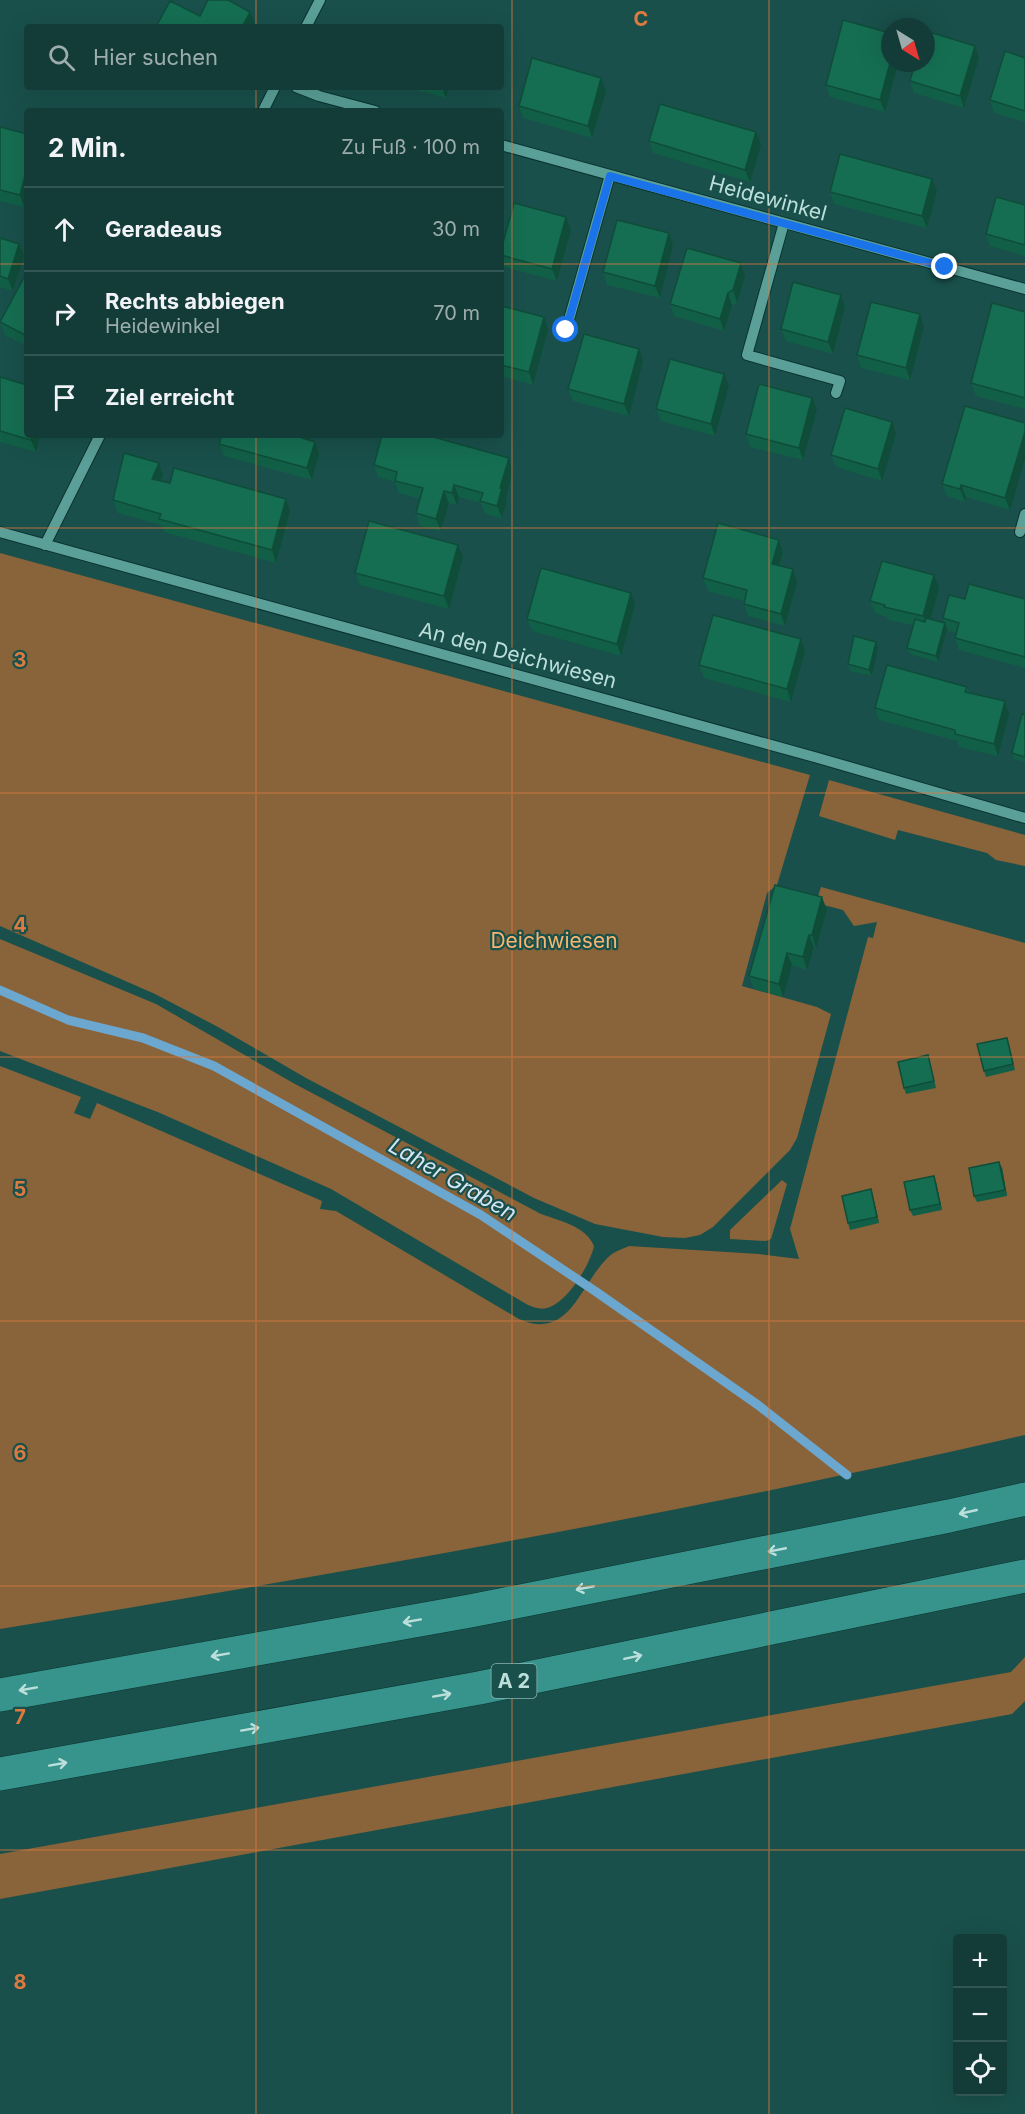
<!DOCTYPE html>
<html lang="de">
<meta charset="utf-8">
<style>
:root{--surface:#133c38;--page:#204743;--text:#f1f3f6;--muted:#9dadae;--line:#325653}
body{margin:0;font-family:Inter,sans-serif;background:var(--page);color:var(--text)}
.controls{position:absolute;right:18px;bottom:18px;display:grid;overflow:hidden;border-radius:6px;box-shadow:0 6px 24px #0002}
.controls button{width:54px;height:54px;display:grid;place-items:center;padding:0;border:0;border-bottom:2px solid var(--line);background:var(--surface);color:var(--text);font:30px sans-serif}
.compass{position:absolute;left:881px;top:18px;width:54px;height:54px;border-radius:50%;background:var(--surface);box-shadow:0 6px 24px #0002;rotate:143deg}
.stop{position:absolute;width:18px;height:18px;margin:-14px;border:4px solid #1a73e8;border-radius:50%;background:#fff}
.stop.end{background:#1a73e8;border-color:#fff;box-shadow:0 2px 6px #0008}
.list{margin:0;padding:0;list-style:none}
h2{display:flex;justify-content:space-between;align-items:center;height:78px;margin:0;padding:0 24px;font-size:26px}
h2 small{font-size:20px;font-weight:400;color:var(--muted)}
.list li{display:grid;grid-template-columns:39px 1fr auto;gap:18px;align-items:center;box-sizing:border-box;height:84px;padding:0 24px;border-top:2px solid var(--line)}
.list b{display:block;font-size:22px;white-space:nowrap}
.list p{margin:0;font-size:20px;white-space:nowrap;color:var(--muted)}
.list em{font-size:20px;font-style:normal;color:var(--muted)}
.icon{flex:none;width:33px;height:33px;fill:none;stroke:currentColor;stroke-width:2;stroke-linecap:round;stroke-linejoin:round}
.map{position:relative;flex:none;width:1025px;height:2114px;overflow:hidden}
.search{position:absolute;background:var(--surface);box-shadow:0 6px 24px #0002;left:24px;top:24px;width:480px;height:66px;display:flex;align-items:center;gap:15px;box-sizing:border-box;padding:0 21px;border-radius:6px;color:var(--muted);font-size:22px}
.panel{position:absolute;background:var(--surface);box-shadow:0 6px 24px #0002;left:24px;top:108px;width:480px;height:330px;border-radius:6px}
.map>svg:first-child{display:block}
</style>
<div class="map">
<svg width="1025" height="2114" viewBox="0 0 1025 2114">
<rect width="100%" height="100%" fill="#19504b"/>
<!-- green -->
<path fill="#896339" d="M0 553 810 775 777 885 767 893 742 986 817 1007 831 1014 797 1138 790 1150 713 1227 700 1235 685 1238 663 1237 595 1224 534 1198 306 1078 218 1027 155 994 0 926Z
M829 780 1025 835V866L996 860 987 853 898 830 895 840 819 816Z
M821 887 1025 943V1435C686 1513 343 1573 0 1629V1066L81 1097 74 1113 90 1119 97 1103 322 1201 320 1209 336 1211 519 1319C572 1343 581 1278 612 1254 616 1251 623 1249 629 1246L759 1254 799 1259 790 1229 868 937 873 938 877 922 854 926 843 910 816 903Z
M0 939 156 1004 295 1084 541 1214C560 1221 586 1226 594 1246 590 1265 567 1303 547 1308 540 1310 534 1307 528 1305L331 1189 160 1113 0 1051Z
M782 1180 787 1184 771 1239 766 1241 730 1239V1230Z
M1025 1657V1701L1012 1714 0 1899V1854L1011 1672Z"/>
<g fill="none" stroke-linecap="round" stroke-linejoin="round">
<!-- stream -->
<path stroke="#6ca7cf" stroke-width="9" d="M0 990 68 1020 143 1038 214 1066 481 1215 595 1291 758 1405 847 1475"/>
<defs>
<path id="minor" d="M306 27 320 0
M296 87 319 96 375 111
M263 111 275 87
M501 145 1025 289
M784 223 747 355 840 381 836 393
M566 330 610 175
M0 532 818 758 1025 818
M1020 532 1025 514
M45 545 100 435"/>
<path id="highway" d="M0 1695 470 1611 949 1516 1025 1499
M0 1774 479 1688 1025 1576"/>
</defs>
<!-- minor casing -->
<use href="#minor" stroke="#0c3330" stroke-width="12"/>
<!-- highway casing -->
<use href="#highway" stroke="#0c3330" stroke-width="34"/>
<!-- minor -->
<use href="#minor" stroke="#5aa098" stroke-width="10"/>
<!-- highway -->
<use href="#highway" stroke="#36948c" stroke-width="33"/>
</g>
<!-- wall -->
<path fill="#125f47" d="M975 46 979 58 964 108 914 93 910 81Z
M1025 58V122L994 113 990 100Z
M890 63H898L885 112 830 97 826 85Z
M601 78 606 91 592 138 523 118 519 106Z
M406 87H449L446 98Z
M0 127 27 134V197L24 207 0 201Z
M649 141 761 145 750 182 653 153Z
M932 179 937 191 927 228 834 204 830 192Z
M1025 205V256L990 246 986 234Z
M571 230 557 281 504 267 501 258V255Z
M669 233 673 245 660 298 607 285 603 272Z
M0 238 24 256 13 291 0 287Z
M27 272V346L5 335 0 322Z
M745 276 737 303 732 305 724 331 674 316 670 304Z
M501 306 548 330 533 385 501 376Z
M845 307 833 354 786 341 781 329Z
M1025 312V409L976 396 971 383Z
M924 327 910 380 861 368 857 355Z
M643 361 629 416 573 401 568 389Z
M0 377 27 435H40L36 452 0 442Z
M729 386 715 436 661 421 656 409Z
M817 410 803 460 750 447 746 434Z
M1025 423 1010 510 966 497 965 502 947 496 942 484Z
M896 434 882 481 836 467 831 455Z
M309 440 315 442 319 454 312 480 224 456 219 444Z
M159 463 163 475 161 481 170 483 286 499 290 511 276 563 164 532 161 525 118 513 113 500Z
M374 465 513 471 506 497 507 501 502 518 485 514 481 503 459 497 457 505 449 503 441 531 420 526 416 513 420 499 399 493 395 482 378 477Z
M779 540 783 552 780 566 793 569 797 582 785 626 748 616 744 604V601L708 591 703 578Z
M463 557 449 609 360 585 355 573Z
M939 588 930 619 947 630 938 662 910 654 907 648 913 625 888 620 887 617 875 613 870 601Z
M631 593 635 605 621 656 532 631 527 619Z
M965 599H1025V668L959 650 955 638 956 633 948 630 943 618Z
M801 639 805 651 791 702 704 678 699 665Z
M876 642 878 648 872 676 850 671 848 664Z
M967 687 970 693 1009 714 998 756 959 747 957 741 879 720 875 708Z
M1025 715V762L1014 759 1012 753Z
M827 910 816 948 814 947 807 970 792 965 783 997 754 989 749 976Z
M1009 1044 1015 1070 986 1077 984 1071Z
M930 1062 936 1088 906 1094 904 1088Z
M1002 1168 1007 1196 977 1202 974 1196Z
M936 1182 942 1210 913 1216 910 1210Z
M871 1189 879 1223 850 1230 848 1223Z"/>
<!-- shaded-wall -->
<path fill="#0f4d39" d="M250 12 255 24 253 27H242Z
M975 46 979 58 964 108 960 96Z
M890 63H898L885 112 880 100Z
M601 78 606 91 592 138 588 126Z
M442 87H449L446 98Z
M756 132 761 145 750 182 745 170Z
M27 168V197L24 207 20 195Z
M932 179 937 191 927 228 922 216Z
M566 217 571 230 557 281 552 269Z
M669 233 673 245 660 298 655 286Z
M19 244 24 256 13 291 8 279Z
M741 263 745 276 737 303 733 290Z
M728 293 732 305 724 331 720 319Z
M841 295 845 307 833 354 828 342Z
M920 314 924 327 910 380 906 368Z
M544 317 548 330 533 385 529 372Z
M639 349 643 361 629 416 624 404Z
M724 374 729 386 715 436 711 424Z
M812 398 817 410 803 460 799 448Z
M892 422 896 434 882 481 878 469Z
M1025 432V459L1010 510 1005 498Z
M33 435H40L36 452 31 440Z
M303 435H311L307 450 302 438Z
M315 442 319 454 312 480 307 468Z
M509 458 513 471 506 497 507 501 502 518 497 506 500 488Z
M159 463 163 475 157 491 152 479Z
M454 485 459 497 457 505 452 493Z
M961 485 966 497 965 502 960 489Z
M444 491 449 503 441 531 436 519Z
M286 499 290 511 276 563 272 550Z
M779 540 783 552 777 576 772 564Z
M458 545 463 557 449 609 444 596Z
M793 569 797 582 785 626 781 614Z
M934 575 939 588 928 628 923 616Z
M631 593 635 605 621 656 617 644Z
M945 623 947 630 938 662 936 656Z
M801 639 805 651 791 702 787 689Z
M876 642 878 648 872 676 869 670Z
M1005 701 1009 714 998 756 994 744Z
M822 897 827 910 816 948 812 935Z
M809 935 814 947 807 970 803 957Z
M787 953 792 965 783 997 779 984Z
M999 1162 1002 1168 1007 1196 1005 1190Z
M934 1176 936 1182 942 1210 940 1204Z
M871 1189 873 1196 879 1223 877 1217Z"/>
<!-- building -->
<path fill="#156e52" stroke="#0f4d39" stroke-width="1.5" d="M208 0H228L250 12 242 27H156L170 1 200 16Z
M843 20 890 33V63L880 100 826 85Z
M926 31 975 46 960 96 910 81 915 63H926Z
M1005 51 1025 58V111L990 100Z
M532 58 601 78 588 126 519 106Z
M660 104 756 132 745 170 649 141Z
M0 127 27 134V168L20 195 0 190Z
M840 154 932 179 922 216 830 192Z
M996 197 1025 205V245L986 234Z
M514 203 566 217 552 269 501 255V250Z
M617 220 669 233 655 286 603 272Z
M0 238 19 244 8 279 0 276Z
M687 248 741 263 733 290 728 293 720 319 670 304Z
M27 272V336L0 322Z
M793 282 841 295 828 342 781 329Z
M871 302 920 314 906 368 857 355Z
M992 303 1025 312V398L971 383Z
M501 306 544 317 529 372 501 365Z
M584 334 639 349 624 404 568 389Z
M670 359 724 374 711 424 656 409Z
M0 377 27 385V435H33L31 440 0 431Z
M759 384 812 398 799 448 746 434Z
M965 406 1025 423V432L1005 498 961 485 960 489 942 484Z
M845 408 892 422 878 469 831 455Z
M222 435H303L302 438 315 442 307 468 219 444Z
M382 435H426L509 458 500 488H502L497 506 480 501 483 493 454 485 452 493 444 491 436 519 416 513 423 488 395 481 397 472 374 465Z
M124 453 159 463 152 479 170 483 174 468 286 499 272 550 159 519 161 514 113 500Z
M369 521 458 545 444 596 355 573Z
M718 523 779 540 772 564 793 569 781 614 744 604 747 590 703 578Z
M882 561 934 575 923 616 884 607 885 605 870 601Z
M541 568 631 593 617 644 527 619Z
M969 584 1025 599V657L955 638 959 623 943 618 949 595 965 599Z
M713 615 801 639 787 689 699 665Z
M926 618 945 623 936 656 907 648 915 619 925 622Z
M854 636 876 642 869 670 848 664Z
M887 665 967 687 965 692 1005 701 994 744 955 734V730L875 708Z
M1022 714 1025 715V757L1012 753Z
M775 885 822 897 812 935H809L803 957 787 953 779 984 749 976Z
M1007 1038 1013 1064 984 1071 977 1044Z
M928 1055 934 1081 904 1088 898 1062Z
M999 1162 1005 1190 974 1196 969 1168Z
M934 1176 940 1204 910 1210 904 1182Z
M871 1189 877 1217 848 1223 842 1196Z"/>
<!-- one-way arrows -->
<defs><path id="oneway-shaft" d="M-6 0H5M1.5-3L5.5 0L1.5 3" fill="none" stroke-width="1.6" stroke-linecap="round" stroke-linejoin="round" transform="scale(1.5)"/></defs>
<g stroke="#bddfdb">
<use href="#oneway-shaft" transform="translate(968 1512) rotate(167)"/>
<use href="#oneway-shaft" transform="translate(777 1550) rotate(169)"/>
<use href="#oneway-shaft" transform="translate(585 1588) rotate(169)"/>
<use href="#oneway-shaft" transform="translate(412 1621) rotate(170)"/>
<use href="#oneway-shaft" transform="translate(220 1655) rotate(170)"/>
<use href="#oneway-shaft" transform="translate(633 1657) rotate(-12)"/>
<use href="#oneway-shaft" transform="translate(28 1689) rotate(170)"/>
<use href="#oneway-shaft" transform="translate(442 1695) rotate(-10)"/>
<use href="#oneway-shaft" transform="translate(250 1729) rotate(-10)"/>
<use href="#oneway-shaft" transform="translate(58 1764) rotate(-10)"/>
</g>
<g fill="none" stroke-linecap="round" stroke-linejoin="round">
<!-- route -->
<path stroke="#1a73e8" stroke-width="8" d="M566 330 610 176 945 267"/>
</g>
<!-- grid -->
<path fill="none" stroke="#dd7a40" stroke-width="1.5" stroke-opacity="0.55" d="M256 0V27M512 0V2114M769 0V2114M256 87V111M0 264H27M501 264H1025M256 435V2114M0 528H1025M0 793H1025M0 1057H1025M0 1321H1025M0 1586H1025M0 1850H1025"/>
<g text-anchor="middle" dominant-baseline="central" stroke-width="4.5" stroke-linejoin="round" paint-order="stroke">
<!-- shield labels -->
<rect fill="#19504b" stroke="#8cb4b0" stroke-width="1.5" x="491.5" y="1664" width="45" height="34" rx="4.5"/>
<g font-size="20" font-weight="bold" fill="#bddfdb">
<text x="514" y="1681">A 2</text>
</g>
<!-- street labels -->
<g font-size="21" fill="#bddfdb" stroke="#19504b">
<text transform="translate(768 198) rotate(15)">Heidewinkel</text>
<text transform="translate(518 655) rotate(15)">An den Deichwiesen</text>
</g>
<!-- park labels -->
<g font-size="21" fill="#f7b56f" stroke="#19504b">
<text x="554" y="940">Deichwiesen</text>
</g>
<!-- water labels -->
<g font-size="22" font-style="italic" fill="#d5e7f7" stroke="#19504b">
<text transform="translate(453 1179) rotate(30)">Laher Graben</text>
</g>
</g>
<g font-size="20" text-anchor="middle" font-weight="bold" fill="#dd7a40" stroke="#19504b" stroke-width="4.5" stroke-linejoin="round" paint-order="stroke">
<text x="641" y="26">C</text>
<text x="20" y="667">3</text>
<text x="20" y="932">4</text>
<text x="20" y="1196">5</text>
<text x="20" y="1460">6</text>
<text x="20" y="1724">7</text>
<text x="20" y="1989">8</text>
</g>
</svg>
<div class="controls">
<button>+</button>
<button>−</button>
<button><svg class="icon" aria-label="locate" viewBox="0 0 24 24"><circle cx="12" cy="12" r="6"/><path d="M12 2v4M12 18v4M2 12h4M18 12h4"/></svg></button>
</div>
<svg class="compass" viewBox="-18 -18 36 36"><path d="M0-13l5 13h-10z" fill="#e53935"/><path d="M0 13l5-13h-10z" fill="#9dadae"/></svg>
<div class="stop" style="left:566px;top:330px"></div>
<div class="stop end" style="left:945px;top:267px"></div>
<div class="search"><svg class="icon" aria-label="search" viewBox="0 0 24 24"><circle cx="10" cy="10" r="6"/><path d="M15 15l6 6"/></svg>Hier suchen</div>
<section class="panel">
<h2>2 Min.<small>Zu Fuß · 100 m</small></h2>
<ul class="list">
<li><svg class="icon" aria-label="ahead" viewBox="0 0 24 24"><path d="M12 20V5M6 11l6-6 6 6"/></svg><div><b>Geradeaus</b></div><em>30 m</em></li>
<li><svg class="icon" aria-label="right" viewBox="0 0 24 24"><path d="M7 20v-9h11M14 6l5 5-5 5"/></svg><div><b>Rechts abbiegen</b><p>Heidewinkel</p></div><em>70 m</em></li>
<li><svg class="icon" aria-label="arrive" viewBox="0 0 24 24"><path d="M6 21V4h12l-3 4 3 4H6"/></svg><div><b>Ziel erreicht</b></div></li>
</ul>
</section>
</div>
